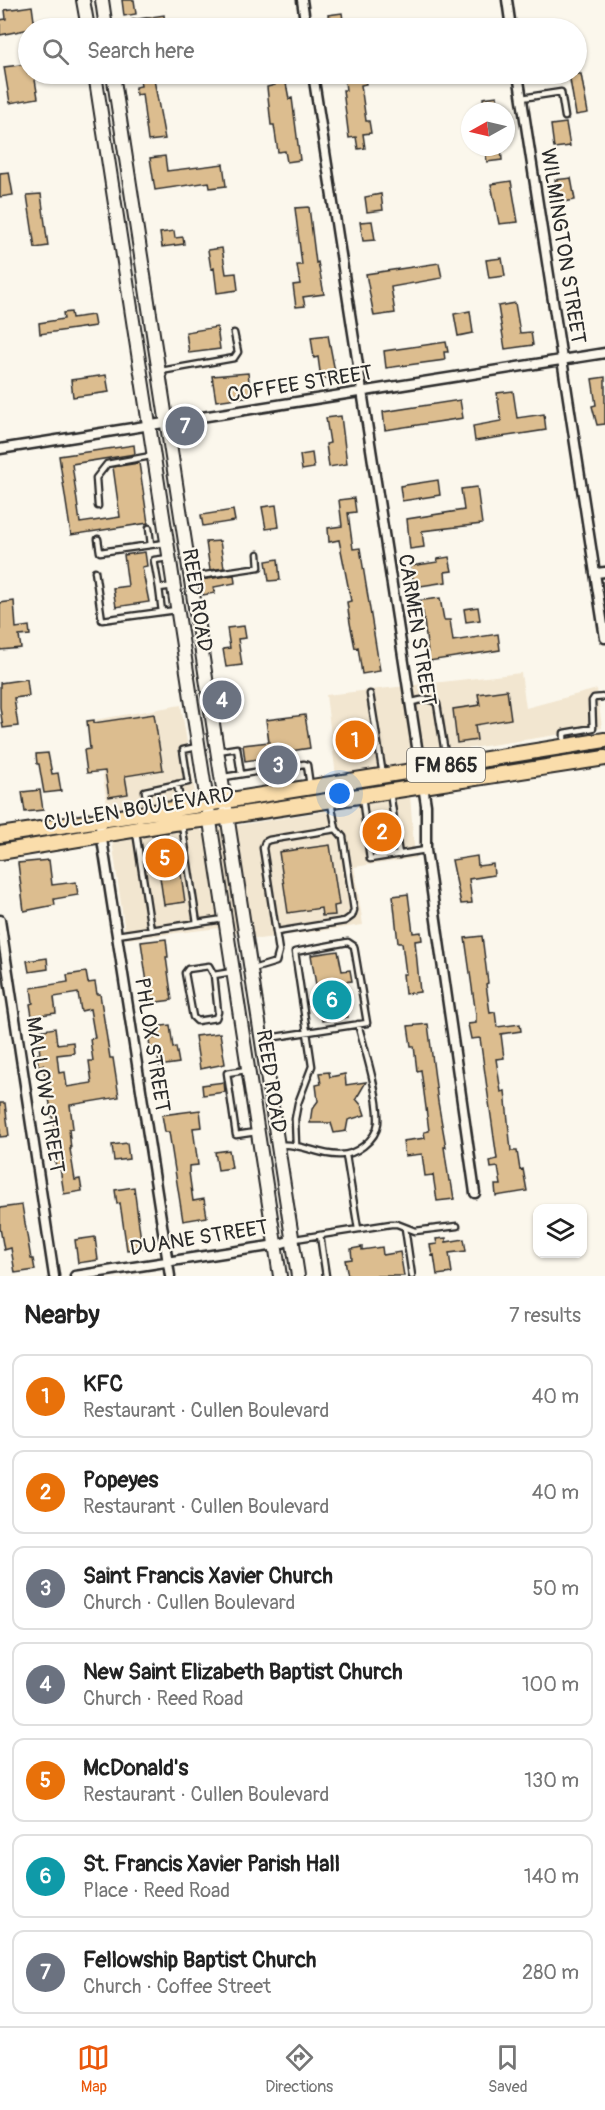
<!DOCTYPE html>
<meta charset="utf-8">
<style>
:root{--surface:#fff;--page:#f2f2f2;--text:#222;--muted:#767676;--line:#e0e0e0;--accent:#ea580c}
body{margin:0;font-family:Pangolin,sans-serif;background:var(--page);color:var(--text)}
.controls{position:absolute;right:18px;bottom:18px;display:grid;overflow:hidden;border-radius:12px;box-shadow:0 2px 4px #0004}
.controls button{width:54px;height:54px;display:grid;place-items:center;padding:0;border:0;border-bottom:2px solid var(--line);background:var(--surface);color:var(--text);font:30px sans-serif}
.compass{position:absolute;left:461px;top:102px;width:54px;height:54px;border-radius:50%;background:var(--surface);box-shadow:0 2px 4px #0004;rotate:262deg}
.you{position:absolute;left:340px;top:794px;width:21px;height:21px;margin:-15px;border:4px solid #fff;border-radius:50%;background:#1a73e8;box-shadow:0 0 0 9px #1a73e833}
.badge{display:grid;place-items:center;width:39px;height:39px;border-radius:50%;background:var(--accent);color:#fff;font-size:20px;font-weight:700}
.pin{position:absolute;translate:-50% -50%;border:3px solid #fff;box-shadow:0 2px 6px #0006}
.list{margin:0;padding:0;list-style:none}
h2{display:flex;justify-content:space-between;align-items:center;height:78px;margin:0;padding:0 24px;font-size:26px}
h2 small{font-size:20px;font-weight:400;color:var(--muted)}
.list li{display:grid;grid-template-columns:39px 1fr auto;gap:18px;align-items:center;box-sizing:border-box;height:84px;margin:0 12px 12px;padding:0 12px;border:2px solid var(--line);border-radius:12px}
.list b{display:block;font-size:22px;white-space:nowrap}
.list p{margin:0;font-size:20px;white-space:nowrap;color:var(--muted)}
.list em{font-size:20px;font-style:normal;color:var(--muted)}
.icon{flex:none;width:33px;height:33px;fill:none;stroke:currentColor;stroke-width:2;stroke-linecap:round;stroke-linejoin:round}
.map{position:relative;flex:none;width:605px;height:1276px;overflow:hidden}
.search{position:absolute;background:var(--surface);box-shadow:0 2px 4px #0004;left:18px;right:18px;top:18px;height:66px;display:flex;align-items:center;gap:15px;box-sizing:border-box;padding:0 21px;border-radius:33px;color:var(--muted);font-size:22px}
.sheet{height:750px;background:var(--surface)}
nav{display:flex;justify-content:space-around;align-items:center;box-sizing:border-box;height:84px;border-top:2px solid var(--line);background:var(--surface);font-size:16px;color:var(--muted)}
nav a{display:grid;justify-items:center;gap:3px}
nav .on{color:var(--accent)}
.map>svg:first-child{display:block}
</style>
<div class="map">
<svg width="605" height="1276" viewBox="0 0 605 1276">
<rect width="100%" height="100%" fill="#fbf7ec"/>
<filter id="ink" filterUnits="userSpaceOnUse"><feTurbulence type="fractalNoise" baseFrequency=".0167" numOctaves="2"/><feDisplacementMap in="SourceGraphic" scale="12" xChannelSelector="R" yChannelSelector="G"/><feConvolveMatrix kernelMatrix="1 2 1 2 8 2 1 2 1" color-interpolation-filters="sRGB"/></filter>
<g filter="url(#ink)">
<!-- built -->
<path fill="#f2e6d0" d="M521 673 526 708 597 689 602 728 407 758 415 858 354 867 363 925 259 939 219 928 126 939 95 720 181 705 201 831 340 809 326 695Z"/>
<!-- building -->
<path fill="#dcbd8f" stroke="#2b2b2b" stroke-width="1.5" d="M122 0H134L136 14 124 16Z
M32 6 35 28 0 35V20L6 19 5 10Z
M342 13 344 28H330L328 15Z
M164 15 165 28H133L132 20Z
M28 64V74H34L38 98 10 103 4 67Z
M139 74H153L165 139 148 141 142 94 136 95 135 87 141 86Z
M344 74H364L366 84 361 85 366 121H369L371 133 363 134 365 148 358 149 356 137 349 138 343 90H346Z
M569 74H581L588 113 576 115Z
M285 78 289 99 292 98 300 160 287 162 285 151 278 152 274 125H271L267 87 275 85 274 80Z
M497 96 499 111H485L483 98Z
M566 123 570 146 554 148 551 125Z
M501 147 502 160 487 162 485 148Z
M165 156 167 171 223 164 226 186 210 188 209 182 155 190 150 158Z
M9 172 13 195 0 197V173Z
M571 178 575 200 558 203 555 180Z
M511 181 518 222 499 224 491 184Z
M41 194 48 246 35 248 27 195Z
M381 194 383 210 367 212 365 197Z
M309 207 316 263 318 262 324 294 303 297 305 306 296 307 293 285 300 284 297 265H302L295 208Z
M372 221 375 240 363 241 360 222Z
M174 231 175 238 183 237 184 244 162 247 160 233Z
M222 248 226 274 236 273 238 290 217 293 214 268 211 269 208 250Z
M502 258 505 276 489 278 486 260Z
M439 263 442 278 391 287 395 313 374 316 366 274Z
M515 303 520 333 531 332 533 345 505 349 498 306Z
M470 311 473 333 458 336 454 314Z
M71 312 72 318 93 315 95 326 40 334 39 323 64 319 63 313Z
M217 327 220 349 189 353 186 332Z
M328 335 336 377 321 379 318 357 314 358 311 337Z
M446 342 448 352H444L445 360 386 368 384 351Z
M248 373 251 396 216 401 212 376Z
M106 375 109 392 73 397 71 380Z
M605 377V424L597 425 592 406 596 405 592 379Z
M513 391 517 418 544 414 546 430 475 441 473 426 501 421 497 393Z
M460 400 463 418 385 430 383 412Z
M341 416 347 464 329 467 326 444 330 443 326 418Z
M134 445 135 454 72 464 80 523 120 517 113 467 139 463 148 523 71 535 59 456Z
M312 453 314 468 302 470 300 455Z
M438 480 440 495 402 501 400 486Z
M477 487 482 524 422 531 424 547 410 549 407 519 464 510 461 489Z
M354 498 356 512 348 513 353 549 360 548 380 671 362 674 358 647 355 648 350 623 347 602 351 601 339 540 329 542 328 528 342 526 339 500Z
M276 505 279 527 266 529 262 507Z
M233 510 235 521 203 526 201 515Z
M220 541 224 568 210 570 206 542Z
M145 552 147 566 142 567 149 602 116 607 113 588 128 586 124 555Z
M449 557 452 571 445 572 446 582 414 587 411 566 438 562 437 559Z
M278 559 280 580 269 581 266 561Z
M234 575 235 583 214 587 215 593 203 595 200 580Z
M440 598 444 620H450L453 641 498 634 500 650 429 661 423 612 418 613 416 601Z
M14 601 16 628 29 626 30 635 19 636 21 648 0 650V603Z
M478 607 480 620 466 622 464 609Z
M244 626 246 638 238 639 242 665 226 667 223 649 230 648 227 628Z
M27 679 29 696 14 698 18 726 3 728 0 707V683Z
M507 690 511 719 475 725 477 740 457 743 453 709 480 705 478 694Z
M154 714 163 770 125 776 128 794 109 797 105 771 87 773 84 750 90 749 87 721 94 720V723Z
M305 715 310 748 264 755 265 758 245 761 243 745 269 742 266 720Z
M360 727 364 755 349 757 345 729Z
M48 753 52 774 58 773 61 791 44 793 39 764H37L36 754Z
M40 790 43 810 25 812 22 792Z
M386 817 390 849 375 852 370 819Z
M330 845 339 905 334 906 335 915 322 916 321 908 288 913 279 852Z
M177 846 185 902 164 905 156 849Z
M477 856 478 866 493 864 494 875 469 879 472 903 461 904 452 860Z
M49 860 52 885 76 882 78 895 54 899 55 905 24 911 18 863Z
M408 894 413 933 421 932 422 940 415 941 420 992 405 994 403 974H406L402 943H398L393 896Z
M482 936 488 983 486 984 490 1013 495 1012 497 1027 520 1024 521 1031 501 1034 504 1058 496 1059 501 1092 505 1091 511 1151H517L520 1170 523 1169 527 1191 496 1196 495 1185H501L498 1167 491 1168 490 1161 497 1159 480 1038 471 1039 468 1024 476 1023V1015L465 938Z
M166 939 168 957H166L172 1000 150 1003 141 942Z
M338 951 342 971 350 970 352 981 343 982 348 1017 322 1021 311 955Z
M47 958 48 969 29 972 27 961Z
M86 972 88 983 95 982 97 994H100L110 1058H113L119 1097 70 1105 73 1128 69 1129 71 1149H70L75 1180 80 1179 82 1191 64 1194 60 1168H56L54 1151H51L49 1140H54L53 1133 55 1132 43 1065 38 1066 37 1054H40L37 1031 55 1028 57 1044 73 1042 74 1053 57 1055 59 1073 65 1072 67 1087 92 1083 89 1061H93L90 1039 95 1038 90 1009 81 1011 78 993 54 997 56 1013 32 1016 30 1004 33 1003 31 988 68 982 67 975Z
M428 1024 438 1102 446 1147H444L449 1181H451L454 1199 437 1201 433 1175 425 1176 422 1154 405 1156 403 1141 425 1138 424 1132 429 1131 421 1070 417 1071 414 1046H411L408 1026Z
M170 1025 173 1048 176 1047 179 1063 159 1066 157 1047 150 1048 149 1039 155 1038 154 1027Z
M220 1033 225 1064 200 1069 195 1036Z
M329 1072 330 1077 345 1074 346 1085 366 1082 356 1099 362 1106 365 1115 348 1120 346 1131 334 1133 331 1123H310L312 1109 318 1101 316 1085 321 1084 319 1073Z
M224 1082 225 1092 203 1095 202 1085Z
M0 1103H5L9 1136 0 1137Z
M200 1110 202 1127 193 1128 198 1165 189 1166V1172L193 1201 204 1199 207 1217 183 1221 169 1132H165L162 1115Z
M127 1143 129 1159 114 1161 112 1145Z
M229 1150 232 1168 218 1170 215 1152Z
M134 1187 142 1248 127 1250 120 1203 117 1204 115 1190Z
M22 1205 31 1259H33L35 1270 15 1273 11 1248 4 1250 0 1228V1208Z
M95 1237 98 1260 78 1263 75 1240Z
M446 1238V1242L464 1239 466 1251 449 1253 452 1273 437 1275 434 1255 432 1256 430 1245 437 1244 436 1239Z
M362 1247V1250L382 1247 383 1255 400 1252 404 1276H348L345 1260 352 1259 351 1249Z"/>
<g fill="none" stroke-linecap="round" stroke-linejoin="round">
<defs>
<path id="lane" d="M522 98 561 92 565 117
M161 371 234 358 238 352 234 333
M98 506 96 478 107 464 151 456
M149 528 151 545
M98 539 100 552 165 543
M95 571 102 620 176 610
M192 577 259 567 258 554
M159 588 154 560 169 558
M162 612 159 588 174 586
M370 694 383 775
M411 702C419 701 431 696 437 704L447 765
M564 744V733L593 728 592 701 594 698 605 697
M218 751 237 748 241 774
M224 777 304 764 307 765 310 786
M177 784 181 805
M390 792 399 855
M362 796 370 859 426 850
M148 810 145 791 188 782 183 750 197 747
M182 825 197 923
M136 832 151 930
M277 932 345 921 352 916 354 910 343 837 336 829
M117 935 224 919
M253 969 276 962 279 951 263 848 265 842 269 840 336 829 331 803
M214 975 209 966 188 969 185 973 193 1017 197 1021 216 1018 218 1012 214 975 232 972
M262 1039C297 1034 332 1028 367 1023L354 946 348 942 295 952 312 1066 298 1103 295 1119 296 1145
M246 1070 227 1073 236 1135 256 1132
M280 1145C301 1143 318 1155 338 1155 354 1156 376 1141 378 1123 380 1098 365 1050 358 1024
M346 1155 358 1229
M405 1228 412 1276
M320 1235 326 1276
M295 1239 391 1224H397L415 1231 457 1226"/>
<path id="street" d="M302 0 306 28
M507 0 511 28
M313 74 426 805V850L475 1193
M518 74 605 638
M0 449 605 353
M596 573 605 572
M99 820 170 1276
M0 920 54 1276
M75 1276 276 1245 292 1240"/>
<path id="secondary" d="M83 0 88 28
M102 0 106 28
M95 74 280 1276
M113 74 298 1276"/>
<path id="primary" d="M0 835 200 805 605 740
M0 852 174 823 210 819 605 758"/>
</defs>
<!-- lane casing -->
<use href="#lane" stroke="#2b2b2b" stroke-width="9"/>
<!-- street casing -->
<use href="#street" stroke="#2b2b2b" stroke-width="13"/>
<!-- secondary casing -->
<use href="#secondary" stroke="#2b2b2b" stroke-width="16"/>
<!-- primary casing -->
<use href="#primary" stroke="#2b2b2b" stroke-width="18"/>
<!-- lane -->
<use href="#lane" stroke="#fbf7ec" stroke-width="4.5"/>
<!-- street -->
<use href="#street" stroke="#fbf7ec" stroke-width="8"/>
<!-- secondary -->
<use href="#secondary" stroke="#fbf7ec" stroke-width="12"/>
<!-- primary -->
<use href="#primary" stroke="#faddab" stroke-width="14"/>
</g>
</g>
<g text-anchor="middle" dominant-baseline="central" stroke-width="4.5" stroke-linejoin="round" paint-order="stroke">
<!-- shield labels -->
<rect fill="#fbf7ec" stroke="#696865" stroke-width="1.5" x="407" y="748" width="78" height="34" rx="4.5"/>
<g font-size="20" font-weight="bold" fill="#2b2b2b">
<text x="446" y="765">FM 865</text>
</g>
<!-- street labels -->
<g font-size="21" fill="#2b2b2b" stroke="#fbf7ec">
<text transform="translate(563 246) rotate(81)">WILMINGTON STREET</text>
<text transform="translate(300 384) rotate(-9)">COFFEE STREET</text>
<text transform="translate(197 600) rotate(81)">REED ROAD</text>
<text transform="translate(417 630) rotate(81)">CARMEN STREET</text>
<text transform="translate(139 809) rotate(-9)">CULLEN BOULEVARD</text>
<text transform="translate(152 1045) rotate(81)">PHLOX STREET</text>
<text transform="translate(271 1081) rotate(81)">REED ROAD</text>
<text transform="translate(45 1095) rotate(81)">MALLOW STREET</text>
<text transform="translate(199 1238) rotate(-9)">DUANE STREET</text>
</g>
</g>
</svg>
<div class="controls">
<button><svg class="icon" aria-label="layers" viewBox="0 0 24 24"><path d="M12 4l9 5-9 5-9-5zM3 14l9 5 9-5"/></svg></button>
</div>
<svg class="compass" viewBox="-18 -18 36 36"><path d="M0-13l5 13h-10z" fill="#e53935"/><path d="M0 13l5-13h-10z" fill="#767676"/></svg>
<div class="you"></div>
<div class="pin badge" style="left:355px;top:740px;background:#e8710a">1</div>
<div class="pin badge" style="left:382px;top:832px;background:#e8710a">2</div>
<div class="pin badge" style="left:278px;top:765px;background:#6b7280">3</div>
<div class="pin badge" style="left:222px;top:700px;background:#6b7280">4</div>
<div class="pin badge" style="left:165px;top:858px;background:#e8710a">5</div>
<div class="pin badge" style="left:332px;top:1000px;background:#0f9aa8">6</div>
<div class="pin badge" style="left:185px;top:426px;background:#6b7280">7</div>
<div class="search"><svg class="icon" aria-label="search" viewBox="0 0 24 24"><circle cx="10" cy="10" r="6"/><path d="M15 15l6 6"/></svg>Search here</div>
</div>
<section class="sheet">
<h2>Nearby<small>7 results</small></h2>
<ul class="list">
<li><span class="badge" style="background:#e8710a">1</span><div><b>KFC</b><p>Restaurant · Cullen Boulevard</p></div><em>40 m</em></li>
<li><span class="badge" style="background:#e8710a">2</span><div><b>Popeyes</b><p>Restaurant · Cullen Boulevard</p></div><em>40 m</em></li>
<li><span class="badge" style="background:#6b7280">3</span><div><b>Saint Francis Xavier Church</b><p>Church · Cullen Boulevard</p></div><em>50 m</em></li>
<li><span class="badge" style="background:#6b7280">4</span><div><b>New Saint Elizabeth Baptist Church</b><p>Church · Reed Road</p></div><em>100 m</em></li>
<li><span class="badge" style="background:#e8710a">5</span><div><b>McDonald's</b><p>Restaurant · Cullen Boulevard</p></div><em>130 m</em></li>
<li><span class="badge" style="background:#0f9aa8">6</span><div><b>St. Francis Xavier Parish Hall</b><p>Place · Reed Road</p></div><em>140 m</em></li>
<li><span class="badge" style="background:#6b7280">7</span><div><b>Fellowship Baptist Church</b><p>Church · Coffee Street</p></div><em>280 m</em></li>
</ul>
</section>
<nav>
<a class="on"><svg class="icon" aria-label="map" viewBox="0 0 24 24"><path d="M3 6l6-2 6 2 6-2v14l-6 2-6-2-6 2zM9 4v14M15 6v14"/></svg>Map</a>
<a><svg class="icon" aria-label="directions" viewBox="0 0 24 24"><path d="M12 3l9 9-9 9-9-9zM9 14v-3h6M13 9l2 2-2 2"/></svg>Directions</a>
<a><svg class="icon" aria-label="saved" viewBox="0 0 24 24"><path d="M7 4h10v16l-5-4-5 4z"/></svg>Saved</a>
</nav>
